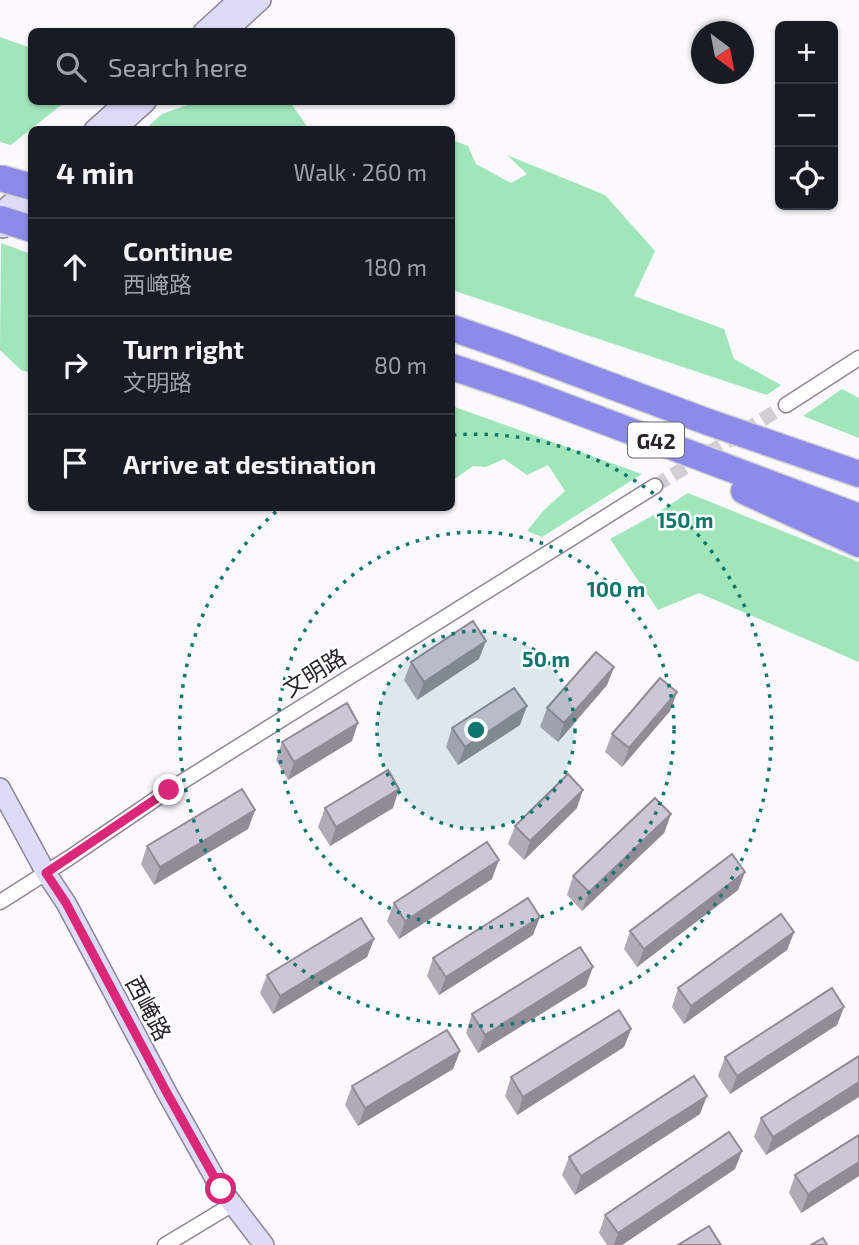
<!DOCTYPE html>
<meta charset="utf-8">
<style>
:root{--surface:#171b24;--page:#20242c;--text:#f1f3f6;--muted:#9ea1a6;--line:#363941}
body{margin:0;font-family:"Exo 2","Noto Sans SC",sans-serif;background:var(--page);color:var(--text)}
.controls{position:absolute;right:21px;top:21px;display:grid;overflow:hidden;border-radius:10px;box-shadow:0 2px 5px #0004}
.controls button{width:63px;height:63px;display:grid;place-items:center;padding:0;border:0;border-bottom:2px solid var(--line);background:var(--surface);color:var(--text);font:35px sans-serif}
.compass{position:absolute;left:691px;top:21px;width:63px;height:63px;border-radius:50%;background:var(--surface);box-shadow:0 2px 5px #0004;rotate:148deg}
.stop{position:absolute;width:21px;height:21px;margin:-16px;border:5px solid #db2777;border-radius:50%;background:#fff}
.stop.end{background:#db2777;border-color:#fff;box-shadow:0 2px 7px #0008}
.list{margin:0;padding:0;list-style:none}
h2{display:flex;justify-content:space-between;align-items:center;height:91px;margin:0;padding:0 28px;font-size:30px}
h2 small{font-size:23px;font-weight:400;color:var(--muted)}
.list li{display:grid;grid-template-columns:46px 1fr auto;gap:21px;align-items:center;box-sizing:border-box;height:98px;padding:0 28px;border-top:2px solid var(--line)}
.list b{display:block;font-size:26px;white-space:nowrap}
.list p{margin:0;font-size:23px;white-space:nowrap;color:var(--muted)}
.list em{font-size:23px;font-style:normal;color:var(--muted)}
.icon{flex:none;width:38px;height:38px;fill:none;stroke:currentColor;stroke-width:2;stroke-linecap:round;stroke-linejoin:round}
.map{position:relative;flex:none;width:859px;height:1245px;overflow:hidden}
.search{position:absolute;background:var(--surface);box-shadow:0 2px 5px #0004;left:28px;top:28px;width:427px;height:77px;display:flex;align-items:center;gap:18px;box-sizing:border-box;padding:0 24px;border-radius:10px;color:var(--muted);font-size:26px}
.panel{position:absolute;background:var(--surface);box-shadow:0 2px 5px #0004;left:28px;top:126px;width:427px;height:385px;border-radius:10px}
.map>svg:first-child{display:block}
</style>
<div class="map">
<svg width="859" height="1245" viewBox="0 0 859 1245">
<rect width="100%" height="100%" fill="#fbf8fe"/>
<!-- green -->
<path fill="#a1e5bb" d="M0 37 31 48 32 102H65L11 145 0 142Z
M196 102H290L309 129H145L162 114Z
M452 140 468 146 476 164 511 183 527 174 507 155 605 195 655 251 634 296 724 329 734 359 781 385 767 395 452 290Z
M1 243 31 254V373L21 370 0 350Z
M842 389 859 398V438L803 416Z
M452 406 642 474 542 537 527 531 543 511 565 491 548 465 527 475 504 459 486 467 473 466 452 481Z
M688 493 859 562V662L699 593 658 610 610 539 652 516Z"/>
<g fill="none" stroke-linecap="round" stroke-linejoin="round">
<!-- street-tunnel -->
<path stroke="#d1ced4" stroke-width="14" stroke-dasharray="14 7" stroke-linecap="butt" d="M655 486 786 405"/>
<defs>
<path id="street" d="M786 405 859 358
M0 902 69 858 169 790 655 486
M165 1245 233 1204"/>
<path id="secondary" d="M203 32 238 0
M226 32 261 0
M94 130 125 102
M115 130 146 102
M0 213 32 185
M3 228 32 203
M0 788 46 873 66 903 167 1093 221 1189 264 1245"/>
<path id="highway" d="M452 328 504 346 708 422 859 474
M452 367 529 393 859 517
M744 491 859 544"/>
</defs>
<!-- street casing -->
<use href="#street" stroke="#8d8593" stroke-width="17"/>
<!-- secondary casing -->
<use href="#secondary" stroke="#8d8593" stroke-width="22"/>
<!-- highway casing -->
<use href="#highway" stroke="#d4d3d4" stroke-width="29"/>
<!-- street -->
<use href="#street" stroke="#fff" stroke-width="14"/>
<!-- secondary -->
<use href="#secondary" stroke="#dcdcf9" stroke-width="19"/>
<!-- highway -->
<use href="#highway" stroke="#8c8bea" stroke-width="26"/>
<defs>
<path id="highway-bridge" d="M0 178 32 187
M0 219 32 229"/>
</defs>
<!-- highway-bridge casing -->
<use href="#highway-bridge" stroke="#d4d3d4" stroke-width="29" stroke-linecap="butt"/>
<!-- highway-bridge -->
<use href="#highway-bridge" stroke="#8c8bea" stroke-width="26"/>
</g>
<!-- wall -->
<path fill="#b2aab7" d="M479 659 417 700 404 680 411 662Z
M614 667 607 685 558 742 540 727 547 708Z
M677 692 670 711 622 767 605 752 612 734Z
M520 725 458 765 446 747 452 728Z
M352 741 288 780 276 760 282 742Z
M325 808H393L330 846 318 827Z
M577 808 524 860 508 844 515 826Z
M255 810 248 829 154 885 141 864 147 846Z
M671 814 664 833 582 911 567 895 573 876Z
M745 872 738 890 637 967 624 949 630 931Z
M492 879 399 939 387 921 394 903Z
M794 932 787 950 684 1024 672 1007 678 988Z
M533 935 439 995 427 976 433 958Z
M374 939 367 957 273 1014 260 993 267 975Z
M586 986 478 1053 466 1033 472 1014Z
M844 1007 837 1025 730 1094 718 1076 725 1057Z
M631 1029 624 1047 517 1115 505 1096 511 1077Z
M460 1051 453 1069 358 1126 345 1105 352 1086Z
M859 1056 766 1155 754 1137 761 1118Z
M700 1114 575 1195 562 1175 569 1157Z
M859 1135V1176L801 1213 789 1193 795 1175Z
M742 1151 735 1169 622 1245H607L599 1233 605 1215Z"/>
<!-- shaded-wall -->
<path fill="#918b95" d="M486 641 479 659 417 700 424 682Z
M614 667 607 685 558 742 564 723Z
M677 692 670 711 622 767 629 748Z
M527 706 520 725 458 765 465 747Z
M358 723 352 741 288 780 294 762Z
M399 789 393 808 330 846 336 827Z
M583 790 577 808 524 860 530 841Z
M255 810 248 829 154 885 160 867Z
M671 814 664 833 582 911 589 892Z
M499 860 492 879 399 939 405 921Z
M745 872 738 890 637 967 644 949Z
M540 917 533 935 439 995 446 977Z
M794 932 787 950 684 1024 691 1006Z
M374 939 367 957 273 1014 280 996Z
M593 967 586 986 478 1053 485 1035Z
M844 1007 837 1025 730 1094 737 1076Z
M631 1029 624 1047 517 1115 523 1097Z
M460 1051 453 1069 358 1126 365 1108Z
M859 1082V1097L766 1155 773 1137Z
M707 1096 700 1114 575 1195 581 1176Z
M742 1151 735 1169 622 1245H614L618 1233Z
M859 1162V1176L801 1213 808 1194Z"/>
<!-- building -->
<path fill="#cfc6d5" stroke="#918b95" stroke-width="2" d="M473 621 486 641 424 682 411 662Z
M596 652 614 667 564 723 547 708Z
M660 678 677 692 629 748 612 734Z
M514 688 527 706 465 747 452 728Z
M347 703 358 723 294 762 282 742Z
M388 770 399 789 336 827 325 808Z
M568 774 583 790 530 841 515 826Z
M242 789 255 810 160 867 147 846Z
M655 798 671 814 589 892 573 876Z
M487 842 499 860 405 921 394 903Z
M732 854 745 872 644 949 630 931Z
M528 898 540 917 446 977 433 958Z
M781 914 794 932 691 1006 678 988Z
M361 918 374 939 280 996 267 975Z
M580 947 593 967 485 1035 472 1014Z
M832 988 844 1007 737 1076 725 1057Z
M619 1010 631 1029 523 1097 511 1077Z
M447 1030 460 1051 365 1108 352 1086Z
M859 1056V1082L773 1137 761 1118Z
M694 1076 707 1096 581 1176 569 1157Z
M729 1132 742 1151 618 1233 605 1215Z
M859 1135V1162L808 1194 795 1175Z
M709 1226 721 1245H678Z
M823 1238 827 1245H811Z"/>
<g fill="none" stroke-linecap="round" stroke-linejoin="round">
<!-- route -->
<path stroke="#db2777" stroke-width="9" d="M169 790 46 873 66 903 167 1093 221 1189"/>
</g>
<!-- distance rings -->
<circle cx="476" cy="730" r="99" fill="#0f766e" fill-opacity=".12"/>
<g fill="none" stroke="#0f766e" stroke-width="3.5" stroke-dasharray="3.5 7">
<circle cx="476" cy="730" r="99"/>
<circle cx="476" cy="730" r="198"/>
<path d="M453 435A296 296 0 1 1 280 508"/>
</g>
<g text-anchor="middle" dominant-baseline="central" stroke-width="5" stroke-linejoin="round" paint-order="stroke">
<!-- shield labels -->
<rect fill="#fff" stroke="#68666a" stroke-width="2" x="628" y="422.5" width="56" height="35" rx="5"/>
<g font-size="21" font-weight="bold" fill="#28242a">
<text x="656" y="440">G42</text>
</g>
<!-- street labels -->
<g font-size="23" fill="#28242a" stroke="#fff">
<text transform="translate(314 672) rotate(-32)">文明路</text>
<text transform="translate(149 1008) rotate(62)">西崦路</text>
</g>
</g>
<circle cx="476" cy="730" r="10" fill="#0f766e" stroke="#fff" stroke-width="3.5"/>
<g font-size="21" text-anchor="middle" font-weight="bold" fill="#0f766e" stroke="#fff" stroke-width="5" stroke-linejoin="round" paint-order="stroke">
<text x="685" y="528">150 m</text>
<text x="616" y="597">100 m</text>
<text x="546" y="667">50 m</text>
</g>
</svg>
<div class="controls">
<button>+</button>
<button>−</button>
<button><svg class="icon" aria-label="locate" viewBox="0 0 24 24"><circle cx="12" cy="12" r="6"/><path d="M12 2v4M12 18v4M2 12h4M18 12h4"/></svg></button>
</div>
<svg class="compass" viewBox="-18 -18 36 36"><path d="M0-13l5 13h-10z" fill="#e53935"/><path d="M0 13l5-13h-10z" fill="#9ea1a6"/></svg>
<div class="stop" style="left:221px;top:1189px"></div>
<div class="stop end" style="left:169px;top:790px"></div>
<div class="search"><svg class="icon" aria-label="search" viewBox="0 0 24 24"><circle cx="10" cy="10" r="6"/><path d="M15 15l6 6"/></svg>Search here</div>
<section class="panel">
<h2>4 min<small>Walk · 260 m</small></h2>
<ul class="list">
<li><svg class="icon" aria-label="ahead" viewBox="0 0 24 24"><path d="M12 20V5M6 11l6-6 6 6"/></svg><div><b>Continue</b><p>西崦路</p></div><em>180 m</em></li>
<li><svg class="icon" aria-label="right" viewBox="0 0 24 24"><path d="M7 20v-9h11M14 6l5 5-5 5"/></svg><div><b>Turn right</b><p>文明路</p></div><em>80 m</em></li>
<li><svg class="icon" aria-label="arrive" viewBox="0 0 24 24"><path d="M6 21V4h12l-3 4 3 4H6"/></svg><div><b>Arrive at destination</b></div></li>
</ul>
</section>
</div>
